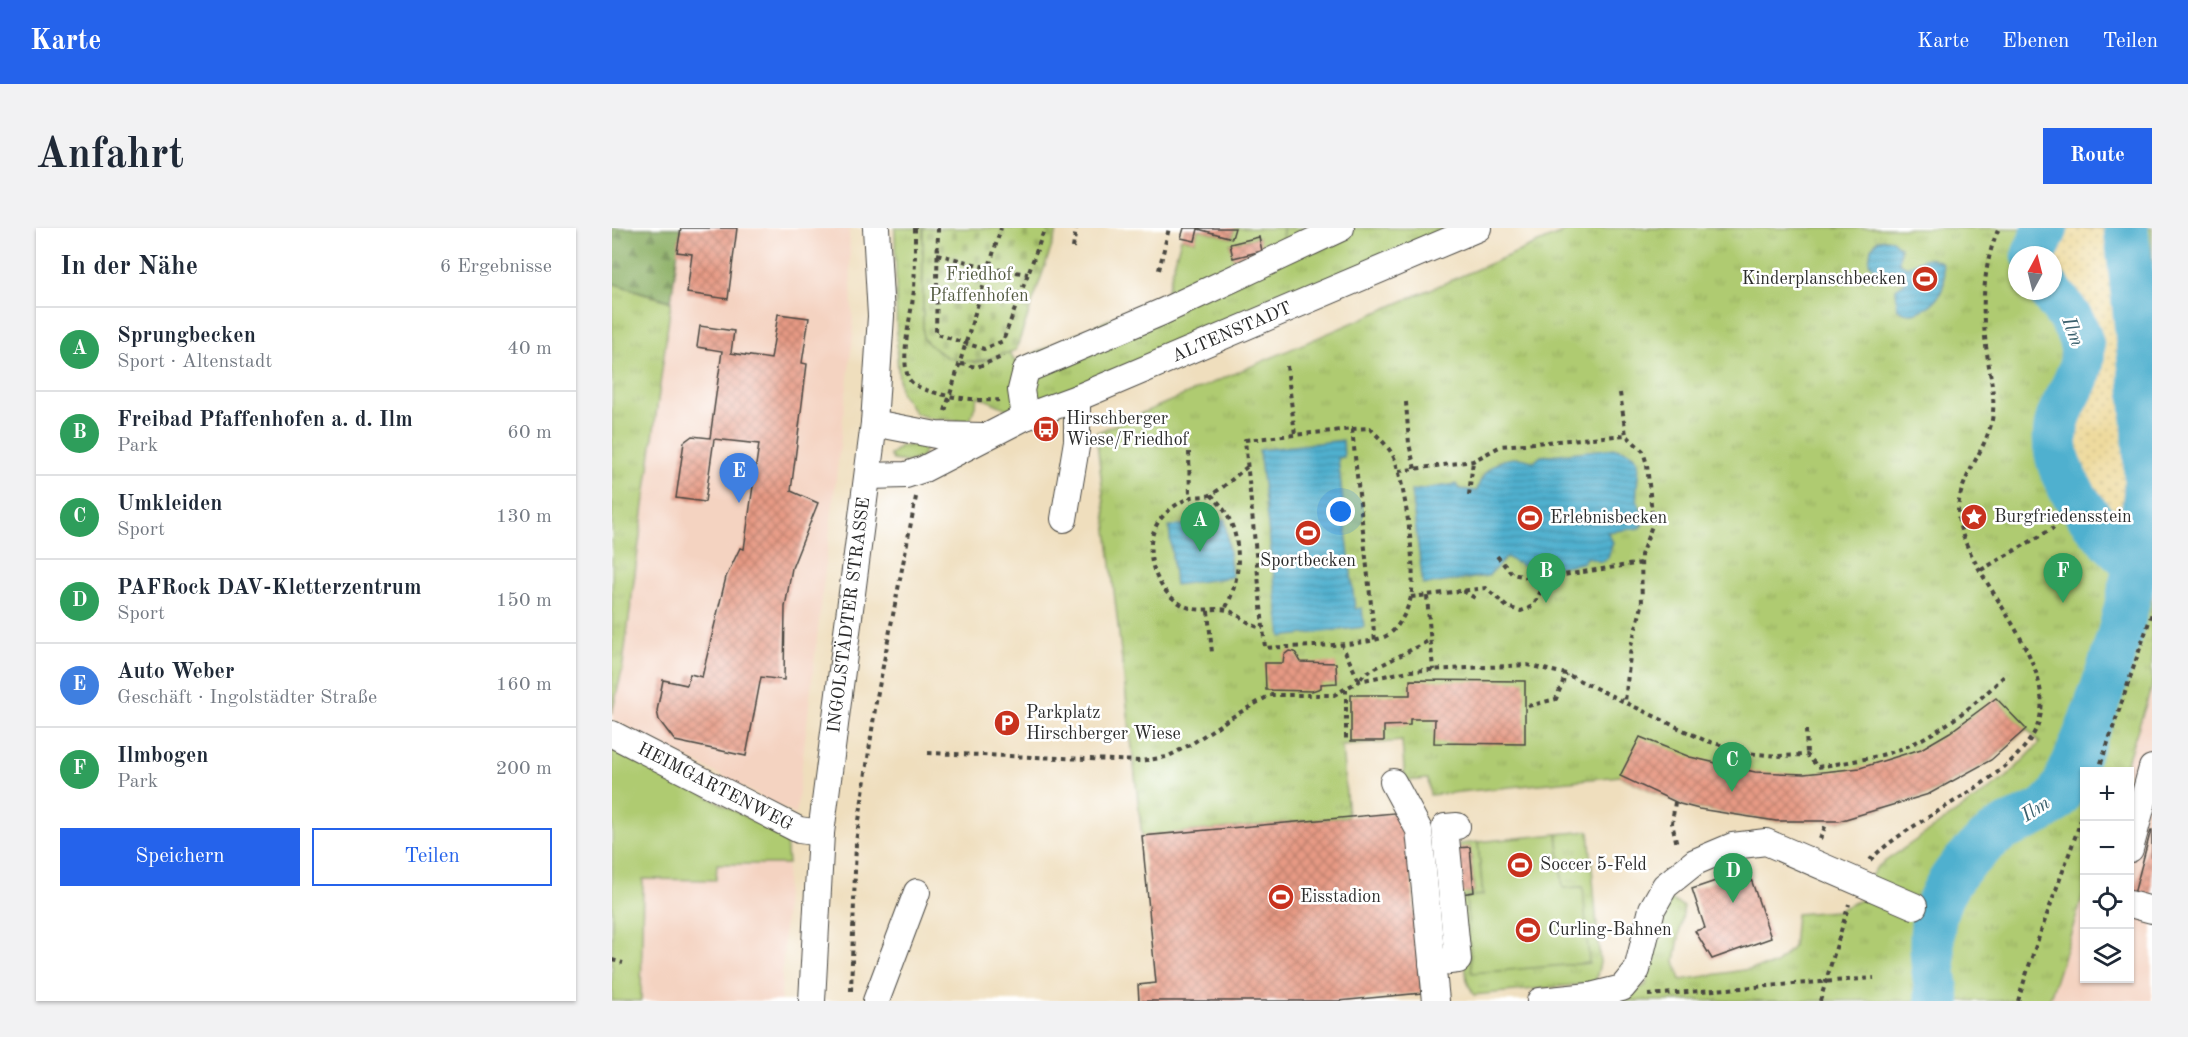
<!DOCTYPE html>
<html lang="de">
<meta charset="utf-8">
<style>
:root{--surface:#fff;--page:#f2f2f3;--text:#1f2937;--muted:#747a83;--line:#e0e1e3;--accent:#2563eb}
body{margin:0;font-family:"Old Standard TT",serif;background:var(--page);color:var(--text)}
.controls{position:absolute;right:18px;bottom:18px;display:grid;overflow:hidden;border-radius:0px;box-shadow:0 2px 4px #0004}
.controls button{width:54px;height:54px;display:grid;place-items:center;padding:0;border:0;border-bottom:2px solid var(--line);background:var(--surface);color:var(--text);font:30px sans-serif}
.compass{position:absolute;left:1396px;top:18px;width:54px;height:54px;border-radius:50%;background:var(--surface);box-shadow:0 2px 4px #0004;rotate:7deg}
.you{position:absolute;left:729px;top:284px;width:21px;height:21px;margin:-15px;border:4px solid #fff;border-radius:50%;background:#1a73e8;box-shadow:0 0 0 9px #1a73e833}
.badge{display:grid;place-items:center;width:39px;height:39px;border-radius:50%;background:var(--accent);color:#fff;font-size:20px;font-weight:700}
.pin{position:absolute;translate:-50% -50px;filter:drop-shadow(0 2px 3px #0008)}
.pin::after{content:'';position:absolute;top:32px;width:21px;height:18px;background:inherit;clip-path:polygon(0 0,100% 0,50% 100%)}
.list{margin:0;padding:0;list-style:none}
h2{display:flex;justify-content:space-between;align-items:center;height:78px;margin:0;padding:0 24px;font-size:26px}
h2 small{font-size:20px;font-weight:400;color:var(--muted)}
.list li{display:grid;grid-template-columns:39px 1fr auto;gap:18px;align-items:center;box-sizing:border-box;height:84px;padding:0 24px;border-top:2px solid var(--line)}
.list b{display:block;font-size:22px;white-space:nowrap}
.list p{margin:0;font-size:20px;white-space:nowrap;color:var(--muted)}
.list em{font-size:20px;font-style:normal;color:var(--muted)}
.actions{display:flex;gap:12px;padding:18px 24px}
.actions a{flex:1;padding:14px 0;border:2px solid var(--accent);border-radius:0px;text-align:center;font-size:21px;color:var(--accent)}
.actions .main{background:var(--accent);color:#fff}
.icon{flex:none;width:33px;height:33px;fill:none;stroke:currentColor;stroke-width:2;stroke-linecap:round;stroke-linejoin:round}
.map{position:relative;flex:none;width:1540px;height:773px;overflow:hidden;border-radius:0px}
header{display:flex;align-items:center;gap:36px;box-sizing:border-box;height:84px;padding:0 30px;background:var(--accent);color:#fff}
header strong{font-size:28px}
nav{display:flex;gap:33px;margin-inline-start:auto;font-size:21px}
.intro{display:flex;align-items:center;justify-content:space-between;box-sizing:border-box;height:144px;padding:0 36px}
h1{margin:0;font-size:42px}
.button{padding:15px 27px;border-radius:0px;background:var(--accent);color:#fff;font-size:21px;font-weight:700}
main{display:flex;gap:36px;padding:0 36px}
aside{flex:1;background:var(--surface);border-radius:0px;box-shadow:0 2px 4px #0004}
.map>svg:first-child{display:block}
</style>
<header>
<strong>Karte</strong>
<nav><a>Karte</a><a>Ebenen</a><a>Teilen</a></nav>
</header>
<div class="intro"><h1>Anfahrt</h1><a class="button">Route</a></div>
<main>
<aside>
<h2>In der Nähe<small>6 Ergebnisse</small></h2>
<ul class="list">
<li><span class="badge" style="background:#2e9e5b">A</span><div><b>Sprungbecken</b><p>Sport · Altenstadt</p></div><em>40 m</em></li>
<li><span class="badge" style="background:#2e9e5b">B</span><div><b>Freibad Pfaffenhofen a. d. Ilm</b><p>Park</p></div><em>60 m</em></li>
<li><span class="badge" style="background:#2e9e5b">C</span><div><b>Umkleiden</b><p>Sport</p></div><em>130 m</em></li>
<li><span class="badge" style="background:#2e9e5b">D</span><div><b>PAFRock DAV-Kletterzentrum</b><p>Sport</p></div><em>150 m</em></li>
<li><span class="badge" style="background:#3f7fe0">E</span><div><b>Auto Weber</b><p>Geschäft · Ingolstädter Straße</p></div><em>160 m</em></li>
<li><span class="badge" style="background:#2e9e5b">F</span><div><b>Ilmbogen</b><p>Park</p></div><em>200 m</em></li>
</ul>
<div class="actions"><a class="main">Speichern</a><a>Teilen</a></div>
</aside>
<div class="map">
<svg width="1540" height="773" viewBox="0 0 1540 773">
<defs>
<pattern id="grass-tufts" width="24" height="20" patternUnits="userSpaceOnUse" patternTransform="scale(1.5)"><rect width="24" height="20" fill="#afcb71"/><path d="M3 7l-1-3M5 7V3M7 7l1-3M15 17l-1-3M17 17v-4M19 17l1-3" fill="none" stroke="#97ae62"/></pattern>
<pattern id="forest-firs" width="22" height="20" patternUnits="userSpaceOnUse" patternTransform="scale(1.5)"><rect width="22" height="20" fill="#8baf63"/><path d="M5 1l3.5 6h-7zM16 11l3.5 6h-7z" fill="#728f52"/></pattern>
<pattern id="sand-dots" width="8" height="8" patternUnits="userSpaceOnUse" patternTransform="scale(1.5)"><rect width="8" height="8" fill="#eeda9e"/><path d="M2 2h.1M6 6h.1" fill="none" stroke="#cb8" stroke-width="1.8" stroke-linecap="round"/></pattern>
<pattern id="cemetery-stones" width="16" height="16" patternUnits="userSpaceOnUse" patternTransform="scale(1.5)"><rect width="16" height="16" fill="#afcb71"/><path d="M2 7V4a2 2 0 0 1 4 0v3zM10 15v-3a2 2 0 0 1 4 0v3z" fill="#97ae62"/></pattern>
<pattern id="water-rules" width="6" height="5" patternUnits="userSpaceOnUse" patternTransform="scale(1.5)"><rect width="6" height="5" fill="#50b0cf"/><path d="M0 2.5h6" fill="none" stroke="#438fa8"/></pattern>
<pattern id="building-cross-hatch" width="8" height="8" patternUnits="userSpaceOnUse" patternTransform="scale(1.5)"><rect width="8" height="8" fill="#e79a84"/><path d="M0 0l8 8M0 8l8-8" fill="none" stroke="#bb7e6c"/></pattern>
</defs>
<rect width="100%" height="100%" fill="#fff"/>
<filter id="ink" filterUnits="userSpaceOnUse"><feTurbulence type="fractalNoise" baseFrequency=".0167" numOctaves="2"/><feDisplacementMap in="SourceGraphic" scale="12" xChannelSelector="R" yChannelSelector="G"/><feConvolveMatrix kernelMatrix="1 2 1 2 8 2 1 2 1" color-interpolation-filters="sRGB"/></filter>
<filter id="wash" filterUnits="userSpaceOnUse"><feTurbulence type="fractalNoise" baseFrequency=".008" numOctaves="4" result="noise"/><feDisplacementMap in="SourceGraphic" scale="24" xChannelSelector="R" yChannelSelector="G"/><feGaussianBlur stdDeviation="1.35" result="paint"/><feColorMatrix in="noise" values="0 0 0 0 0 0 0 0 0 0 0 0 0 0 0 0 0 1.4 0 .05"/><feComposite in="paint" operator="in"/></filter>
<g filter="url(#wash)">
<rect width="100%" height="100%" fill="#efdebd"/>
<!-- built -->
<path fill="#f4d3c1" d="M69 0H237L241 107 184 587 0 491 10 443Z
M1540 457V773H1434L1472 659V750H1518V544L1511 543Z
M105 636H175L169 773H29L30 651 104 652Z"/>
<!-- grass -->
<path fill="url(#grass-tufts)" stroke="#6d7b4e" stroke-width="1.5" fill-rule="evenodd" d="M283 0H311V110L364 135 397 124 403 134 622 35 621 30 670 14 671 0H866L413 189 366 168 358 193 319 191 303 185 288 164 285 129Z
M961 0H1540V458L1512 543 1472 544V665L1437 773H1006L1034 757 1047 696 1058 671 1072 679 1063 733 1069 752 1163 737 1181 719 1184 686 1224 683 1253 670 1259 648 1265 639 1395 549 1428 515 1415 501 1379 532 1317 566 1227 593H1164L1087 581 1068 576 1008 548 818 567 816 551 793 553 790 513 730 518 736 589 530 608 484 205ZM1405 27H1441V63H1405Z
M0 55 59 74 10 443 0 485Z
M315 216 309 230 295 234 281 232 278 227 289 218Z
M977 603 988 735 983 755 862 767 855 753 846 666 862 664 858 619 847 620V616L866 614 871 668 854 669 970 659 951 660 945 606Z"/>
<!-- forest -->
<path fill="url(#forest-firs)" stroke="#5b6d47" stroke-width="1.5" d="M0 0H69L59 73 0 55Z"/>
<!-- sand -->
<path fill="url(#sand-dots)" stroke="#8c8264" stroke-width="1.5" d="M1446 0H1501C1511 99 1520 197 1509 296L1497 295 1475 263 1458 206V187L1471 156 1475 107 1441 51V27H1429Z"/>
<!-- cemetery -->
<path fill="url(#cemetery-stones)" stroke="#6d7b4e" stroke-width="1.5" d="M311 0H446L404 122C367 135 340 143 311 110Z"/>
<!-- garden -->
<path fill="#afcb71" stroke="#6d7b4e" stroke-width="1.5" d="M623 0H671L670 14 650 23 646 9 618 16 623 35 554 67 569 10 583 13 586 1 620 10Z
M0 520 24 529 174 611 176 636H105L104 652 31 651 29 773H0Z
M945 606 951 660 971 659 977 735 860 745 854 669 871 667 866 614Z"/>
<!-- water -->
<path fill="url(#water-rules)" stroke="#3e6e7d" stroke-width="1.5" d="M1279 11 1288 19 1287 35 1295 39C1308 31 1316 26 1330 35 1331 43 1334 51 1331 59 1325 77 1301 93 1285 80L1284 61 1294 53 1293 48 1281 42C1271 47 1264 42 1257 35L1259 20 1266 12Z
M731 212 732 229 726 230 743 381 750 380 752 399 669 409 647 222Z
M1004 220C1040 227 1022 247 1025 270 1026 279 1033 284 1033 293L1028 300 995 304 1001 314 996 330 989 334 975 329 970 335C944 339 917 347 895 329L876 348 811 357 799 263 844 256 848 261 865 263C871 237 896 223 922 234L929 228Z
M613 291 620 349 563 357 557 299Z"/>
<g fill="none" stroke-linecap="round" stroke-linejoin="round">
<!-- river -->
<path stroke="#50b0cf" stroke-width="45" d="M1422 27 1434 0
M1438 63C1450 79 1466 97 1470 118 1474 143 1455 166 1447 188 1428 241 1486 304 1523 335
M1326 773C1318 716 1311 679 1353 634 1365 622 1377 609 1391 601 1412 590 1439 585 1450 562 1487 481 1516 394 1528 307 1530 291 1534 274 1534 257 1534 172 1523 85 1514 0"/>
</g>
<g id="blocks">
<!-- building -->
<path fill="url(#building-cross-hatch)" d="M69 0H125L116 71 75 65 80 26 65 24Z
M572 0H623L620 10 586 1 583 13 569 10Z
M647 9 650 23 621 30 618 16Z
M166 86 197 90 190 135 195 136 179 263 206 275 180 340 173 379 172 452 149 449 134 528 63 513 47 492 45 483 51 452 75 457 78 446 90 449 114 349 128 320 132 321 147 216 102 211 93 274 64 270 72 214 80 208 98 210 110 123 85 119 88 98 122 103 119 125 159 131Z
M677 423 683 424 689 434 724 435 725 455 709 456V460L700 463 654 462 653 435H671L672 427Z
M798 452 913 453V516L822 515 823 491H798V497L772 498V513H739V467H798Z
M1384 470 1414 501 1379 532 1317 566 1227 593H1164L1087 581 1068 576 1008 548 1028 509 1078 529 1143 544 1192 546 1248 540 1309 521 1338 504Z
M793 584 810 765 726 773H527L526 757 544 755 530 608Z
M1539 602H1540V672L1522 666Z
M858 619 862 664 849 666 844 620Z
M1136 642 1159 710 1100 731 1083 703 1093 700 1080 661Z"/>
</g>
</g>
<g filter="url(#ink)">
<use href="#blocks" fill-opacity="0" stroke="#484641" stroke-width="1.5"/>
<g fill="none" stroke-linecap="round" stroke-linejoin="round">
<defs>
<g id="minor">
<path d="M413 189 409 162 414 142 550 84 729 0"/>
<path d="M262 195 324 207 371 208"/>
<path id="s1" d="M257 248 294 247 312 241 413 189 465 170 866 0"/>
<path d="M452 291 465 213V170"/>
<path id="s2" d="M0 506 187 602 209 605"/>
<path d="M781 554 807 602 824 773"/>
<path d="M1518 621 1540 540"/>
<path d="M1518 676 1540 682"/>
<path d="M820 735 846 732 833 599 845 598"/>
<path id="s3" d="M200 773 209 605 262 195 269 88 264 0"/>
<path d="M264 773 305 664"/>
<path d="M928 773 978 768 1010 760 1025 742 1040 681 1053 658 1083 634 1121 618 1154 614 1302 678"/>
</g>
</defs>
<!-- minor casing -->
<use href="#minor" stroke="#484641" stroke-width="28"/>
<!-- path -->
<path stroke="#484641" stroke-width="4" stroke-dasharray="4.5 4.5" stroke-linecap="butt" d="M303 0C303 20 303 41 302 61 300 85 288 126 296 149 302 167 370 174 387 172
M326 0 324 106 372 121 391 113 433 0
M461 20 464 0
M325 26 377 40 416 46
M547 42 557 0
M349 136 365 139 392 128
M675 138 683 207
M1008 165 1014 207
M794 174 797 216 803 241
M333 183 389 0
M740 201 758 200C767 210 778 219 783 232 793 259 805 341 799 369 796 381 787 400 776 407 757 419 679 418 653 420L633 212 740 201 763 413
M577 224 578 270
M635 239C624 247 611 261 598 267 593 269 586 268 580 269 568 273 554 283 547 293 527 322 545 370 578 380 591 384 603 379 615 382 628 386 638 399 651 400
M787 243 861 233 889 218 1014 207 1031 223 1035 237 1041 295 1029 327 1030 378 1019 418 1013 474
M599 267C631 295 633 345 613 381
M857 267 861 233
M885 328 900 346 926 351
M1369 342 1442 300
M851 363 863 370
M815 368 821 442
M799 369 874 360 895 379 909 383 921 378 930 361 926 351 1029 335
M596 383 600 425
M729 415 747 453 752 446 818 412
M734 461V511
M916 478 944 471 954 446
M1194 502 1195 527
M316 525 529 533 555 529 581 515 615 492 658 467H722L747 453 797 443 915 437 954 446 1092 512 1135 525 1166 528 1195 527 1206 539C1235 534 1269 530 1296 518 1332 502 1367 474 1394 446
M1486 544 1540 385
M1063 574 1060 595 1065 617
M1208 611 1215 594
M1258 632C1301 588 1393 557 1422 505 1457 442 1359 355 1347 294 1340 257 1373 227 1380 192 1384 169 1378 148 1375 125 1369 86 1370 36 1387 0
M0 732 11 735
M239 763 244 614 264 474 304 269
M1036 767 1262 750
M1208 773 1237 676
M1406 773C1425 709 1451 646 1472 583"/>
<!-- minor -->
<use href="#minor" stroke="#fff" stroke-width="26"/>
</g>
</g>
<!-- icons -->
<defs>
<symbol id="stadium-disc" viewBox="-11 -11 22 22"><circle r="9.5" fill="#c8321e" stroke="#fff"/><path d="M0-5a6.5 5 0 1 0 0 10a6.5 5 0 1 0 0-10ZM-3.5-1.8h7v3.6h-7Z" fill="#fff"/></symbol>
<symbol id="bus-disc" viewBox="-11 -11 22 22"><circle r="9.5" fill="#c8321e" stroke="#fff"/><path d="M-5-6H5V4H4V6H2V4H-2V6H-4V4H-5ZM-3.5-4V0h7V-4ZM-3.5 1.2v1.5H-2V1.2ZM2 1.2v1.5H3.5V1.2Z" fill="#fff"/></symbol>
<symbol id="sight-disc" viewBox="-11 -11 22 22"><circle r="9.5" fill="#c8321e" stroke="#fff"/><path d="M0-6L1.8-2.2L6-1.7L2.9 1.2L3.7 5.4L0 3.3L-3.7 5.4L-2.9 1.2L-6-1.7L-1.8-2.2Z" fill="#fff"/></symbol>
<symbol id="parking-disc" viewBox="-11 -11 22 22"><circle r="9.5" fill="#c8321e" stroke="#fff"/><path d="M-3.5-5.5H1a3.5 3.5 0 0 1 0 7H-1V5.5H-3.5ZM-1-3.4V-.6H.8a1.4 1.4 0 0 0 0-2.8Z" fill="#fff"/></symbol>
</defs>
<g fill-rule="evenodd">
<use href="#stadium-disc" x="1298" y="36" width="30" height="30"/>
<use href="#bus-disc" x="419" y="186" width="30" height="30"/>
<use href="#sight-disc" x="1347" y="274" width="30" height="30"/>
<use href="#stadium-disc" x="903" y="275" width="30" height="30"/>
<use href="#stadium-disc" x="681" y="290" width="30" height="30"/>
<use href="#parking-disc" x="380" y="480" width="30" height="30"/>
<use href="#stadium-disc" x="893" y="622" width="30" height="30"/>
<use href="#stadium-disc" x="654" y="654" width="30" height="30"/>
<use href="#stadium-disc" x="901" y="687" width="30" height="30"/>
</g>
<g text-anchor="middle" dominant-baseline="central" stroke-width="5" stroke-linejoin="round" paint-order="stroke">
<!-- park labels -->
<g font-size="18" fill="#535b40" stroke="#fff">
<text x="367" y="47">Friedhof<tspan x="367" dy="21">Pfaffenhofen</tspan></text>
</g>
<!-- poi labels -->
<g font-size="18" fill="#2b2b2b" stroke="#fff" text-anchor="start">
<text x="1294" y="51" text-anchor="end">Kinderplanschbecken</text>
<text x="454" y="191">Hirschberger<tspan x="454" dy="21">Wiese/Friedhof</tspan></text>
<text x="1382" y="289">Burgfriedensstein</text>
<text x="938" y="290">Erlebnisbecken</text>
<text x="696" y="333" text-anchor="middle">Sportbecken</text>
<text x="414" y="485">Parkplatz<tspan x="414" dy="21">Hirschberger Wiese</tspan></text>
<text x="928" y="637">Soccer 5-Feld</text>
<text x="688" y="669">Eisstadion</text>
<text x="936" y="702">Curling-Bahnen</text>
</g>
<!-- street labels -->
<g font-size="18" fill="#2b2b2b" stroke="#fff">
<text stroke="none"><textPath href="#s1" startOffset="393">ALTENSTADT</textPath></text>
<text stroke="none"><textPath href="#s3" startOffset="388">INGOLSTÄDTER STRASSE</textPath></text>
<text stroke="none"><textPath href="#s2" startOffset="116">HEIMGARTENWEG</textPath></text>
</g>
<!-- water labels -->
<g font-size="20" font-style="italic" fill="#3a606d" stroke="#fff">
<text transform="translate(1460 104) rotate(69)">Ilm</text>
<text transform="translate(1424 582) rotate(-33)">Ilm</text>
</g>
</g>
</svg>
<div class="controls">
<button>+</button>
<button>−</button>
<button><svg class="icon" aria-label="locate" viewBox="0 0 24 24"><circle cx="12" cy="12" r="6"/><path d="M12 2v4M12 18v4M2 12h4M18 12h4"/></svg></button>
<button><svg class="icon" aria-label="layers" viewBox="0 0 24 24"><path d="M12 4l9 5-9 5-9-5zM3 14l9 5 9-5"/></svg></button>
</div>
<svg class="compass" viewBox="-18 -18 36 36"><path d="M0-13l5 13h-10z" fill="#e53935"/><path d="M0 13l5-13h-10z" fill="#747a83"/></svg>
<div class="you"></div>
<div class="pin badge" style="left:588px;top:324px;background:#2e9e5b">A</div>
<div class="pin badge" style="left:934px;top:375px;background:#2e9e5b">B</div>
<div class="pin badge" style="left:1120px;top:564px;background:#2e9e5b">C</div>
<div class="pin badge" style="left:1121px;top:675px;background:#2e9e5b">D</div>
<div class="pin badge" style="left:127px;top:275px;background:#3f7fe0">E</div>
<div class="pin badge" style="left:1451px;top:375px;background:#2e9e5b">F</div>
</div>
</main>
